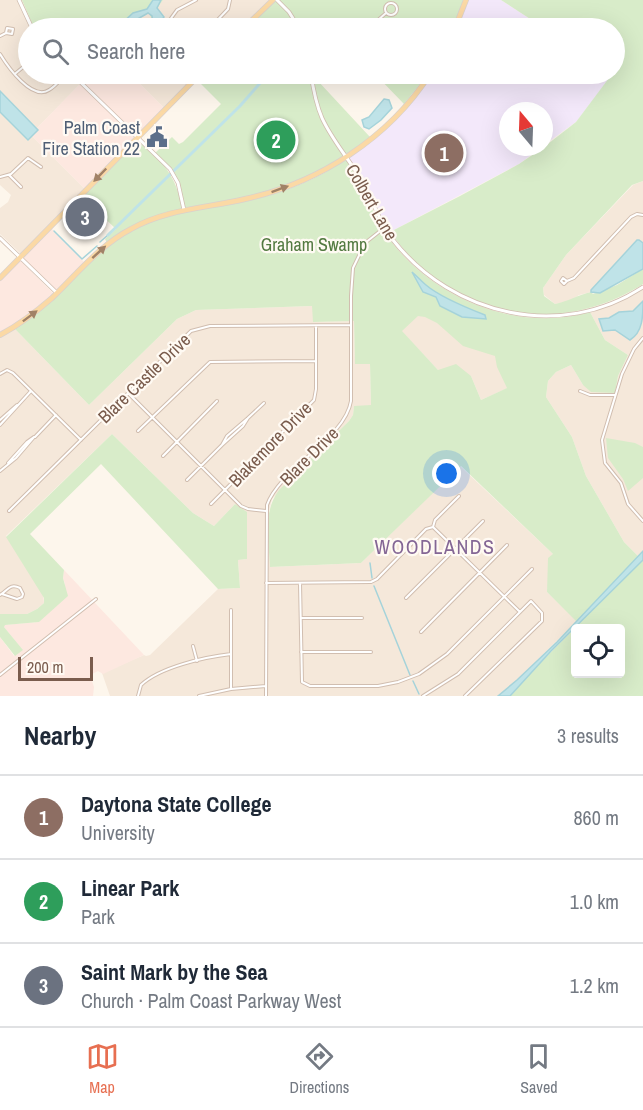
<!DOCTYPE html>
<meta charset="utf-8">
<style>
:root{--surface:#fff;--page:#f2f2f3;--text:#1f2937;--muted:#747a83;--line:#e0e1e3;--accent:#e76f51}
body{margin:0;font-family:"Archivo Narrow",sans-serif;background:var(--page);color:var(--text)}
.controls{position:absolute;right:18px;bottom:18px;display:grid;overflow:hidden;border-radius:6px;box-shadow:0 6px 24px #0002}
.controls button{width:54px;height:54px;display:grid;place-items:center;padding:0;border:0;border-bottom:2px solid var(--line);background:var(--surface);color:var(--text);font:30px sans-serif}
.compass{position:absolute;left:499px;top:102px;width:54px;height:54px;border-radius:50%;background:var(--surface);box-shadow:0 6px 24px #0002;rotate:341deg}
.scale{position:absolute;left:18px;bottom:15px;width:75px;box-sizing:border-box;padding-left:6px;border:3px solid #7a5c4d;border-top:0;font-size:16px;line-height:21px;white-space:nowrap;color:#7a5c4d;-webkit-text-stroke:4px #fffaf3;paint-order:stroke}
.you{position:absolute;left:447px;top:474px;width:21px;height:21px;margin:-15px;border:4px solid #fff;border-radius:50%;background:#1a73e8;box-shadow:0 0 0 9px #1a73e833}
.badge{display:grid;place-items:center;width:39px;height:39px;border-radius:50%;background:var(--accent);color:#fff;font-size:20px;font-weight:700}
.pin{position:absolute;translate:-50% -50%;border:3px solid #fff;box-shadow:0 2px 6px #0006}
.list{margin:0;padding:0;list-style:none}
h2{display:flex;justify-content:space-between;align-items:center;height:78px;margin:0;padding:0 24px;font-size:26px}
h2 small{font-size:20px;font-weight:400;color:var(--muted)}
.list li{display:grid;grid-template-columns:39px 1fr auto;gap:18px;align-items:center;box-sizing:border-box;height:84px;padding:0 24px;border-top:2px solid var(--line)}
.list b{display:block;font-size:22px;white-space:nowrap}
.list p{margin:0;font-size:20px;white-space:nowrap;color:var(--muted)}
.list em{font-size:20px;font-style:normal;color:var(--muted)}
.icon{flex:none;width:33px;height:33px;fill:none;stroke:currentColor;stroke-width:2;stroke-linecap:round;stroke-linejoin:round}
.map{position:relative;flex:none;width:643px;height:696px;overflow:hidden}
.search{position:absolute;background:var(--surface);box-shadow:0 6px 24px #0002;left:18px;right:18px;top:18px;height:66px;display:flex;align-items:center;gap:15px;box-sizing:border-box;padding:0 21px;border-radius:33px;color:var(--muted);font-size:22px}
.sheet{height:330px;background:var(--surface)}
nav{display:flex;justify-content:space-around;align-items:center;box-sizing:border-box;height:84px;border-top:2px solid var(--line);background:var(--surface);font-size:16px;color:var(--muted)}
nav a{display:grid;justify-items:center;gap:3px}
nav .on{color:var(--accent)}
.map>svg:first-child{display:block}
</style>
<div class="map">
<svg width="643" height="696" viewBox="0 0 643 696">
<rect width="100%" height="100%" fill="#fdf6ec"/>
<!-- residential -->
<path fill="#f5e8da" d="M0 0H22L34 28H28V74H74L82 82 37 128 0 91Z
M163 0H271L242 28H122L148 13 152 16V22L164 16 157 9 159 4Z
M130 74H198L164 108Z
M0 112 28 140 32 136 85 189 21 254 0 234V208L8 202 11 195 0 185Z
M643 181V243L639 240 629 248 591 290V292L579 295 570 301 555 304 544 295 543 288 566 255 633 185Z
M390 238 419 270 443 288 474 304 502 313 517 342 519 383 481 400 471 376 438 370 401 331Z
M643 288V551L638 556 624 542 586 476 572 437 546 397 548 381 556 372 571 365 583 385 615 393 618 376 628 355 605 340 590 312 622 300Z
M313 306 314 322 354 321 355 364 370 363 371 406H354L353 415 349 421 272 499 268 515 270 567 361 563 460 466 553 554 547 592 577 621 517 680 498 696H110L102 673 144 655 146 656 150 655 218 589 240 588 238 560 247 559 240 509 235 504 214 526 193 513 112 434 6 536 43 592 44 603 37 609 27 614H0V338L15 329 89 405 177 319 196 310Z"/>
<!-- commercial -->
<path fill="#fde8e0" d="M74 74H130L164 108 137 136Z
M80 84 136 138 85 189 32 136 38 130 37 128Z
M51 228 84 262 56 290 22 258Z
M20 260 53 293 27 316 0 332V281Z
M64 570 144 655 103 674 98 671 90 675 94 687 93 696H0V637L14 656 22 649 4 627V625L39 622 65 584 63 578Z"/>
<!-- education -->
<path fill="#f3e8fa" d="M468 0H501L544 28H456Z
M431 74H613L576 122 544 145V111H508V147H542L519 164 390 232 380 217 363 181 349 158 406 108Z"/>
<!-- green -->
<path fill="#d8ecc9" fill-rule="evenodd" d="M22 0H163L157 8 164 17 159 24 155 26 149 13 122 28H34Z
M275 0H464L452 28H246Z
M501 0H643V181L632 185 566 255 543 288 544 296 555 304C569 301 578 295 591 292L593 294 617 285 643 269V284C579 325 497 326 435 279 417 266 403 249 390 232L460 196 519 164 544 147 576 122 612 74H614V28H544Z
M202 74H325L318 81 370 137C353 151 335 165 316 174 275 193 229 200 185 209L177 178 155 153 172 137 179 144 183 142 221 104 196 79Z
M375 74H428L404 104Z
M138 141C162 157 178 180 182 209L171 212 107 243 105 239 116 229 82 197Z
M346 159C363 185 372 215 390 240 435 299 517 333 590 312L605 340 628 355 618 376 615 393 591 392 583 385 571 365 556 372 548 381 546 397 572 437 586 476 624 542 638 556 643 551V696H510L523 680 579 624 547 592 548 558 553 554 461 466 361 563 270 567C269 540 262 513 279 490L349 421 353 415 354 406 371 405 370 364H355L354 321 313 322 312 306 196 310 177 319 89 405 15 329C27 320 40 312 51 301 83 272 109 237 151 221 175 212 201 209 227 205 268 198 312 184 346 159ZM418 316 425 317 437 323 463 346 495 356 497 367 507 388 481 400 471 376 456 364 438 370 402 331ZM576 628H620V674H576Z
M112 434 193 513 214 526 235 504 247 512V559L238 560 240 588 218 589 101 464 30 534 64 570 63 578 68 596 39 622 5 625 4 627 23 650 15 656 0 637V614H27L37 609 44 603V598L6 537Z
M606 438 635 443 643 447V478L628 491 623 479 608 458Z"/>
<!-- water -->
<path fill="#bfe3e8" stroke="#a5d3da" stroke-width="1.5" d="M153 0H161L157 8 164 17 158 25H153L152 16 148 13 122 28H109L120 25 133 13 147 9Z
M0 91 38 130 28 140 0 112Z
M384 99 389 100 392 108 381 120 369 129 364 127 362 120 369 117Z
M637 240H639L643 243V269L600 293 591 292V290Z
M412 272C417 276 421 281 426 285 440 297 467 308 485 315L486 319 462 317 440 306 436 297 423 292Z
M643 301C643 316 643 332 630 340L615 330 603 331 599 319 609 318 619 312 633 311Z
M643 551V560L551 651 510 696H498L517 680 557 642Z"/>
<g fill="none" stroke-linecap="round" stroke-linejoin="round">
<!-- stream -->
<path stroke="#a5d3da" stroke-width="1.5" d="M54 231 82 259 97 246
M100 242 108 235
M370 563 372 578
M374 586 410 675
M413 681 419 694"/>
<!-- canal -->
<path stroke="#bfe3e8" stroke-width="3" d="M108 235 240 106 268 74"/>
<defs>
<path id="minor" d="M385 9a6 6 0 1 1 12 0a6 6 0 1 1-12 0Z
M164 28 177 10 196 0
M210 28 228 9 230 0
M369 28 386 13
M0 36 6 33 7 28 13 29 12 34 6 33
M0 54C8 67 32 101 49 90 56 86 61 79 66 74
M16 73 28 63V58
M179 74 189 85
M312 79 321 74
M9 175 21 187
M0 177 11 174 28 158 41 167
M563 278 567 281 564 284 561 281Z
M567 281 574 278 631 217 637 214 643 215
M643 338 634 349 622 374 602 440 605 463 621 483 628 504 643 521
M0 374 7 370 13 373 81 440
M580 391 590 395H615
M128 393 241 506 248 509 266 511
M248 418 264 403
M0 420 17 405
M0 425 31 391
M138 431 210 362 316 361
M35 437 56 415
M163 456 217 401
M0 471 16 458 34 437 27 442 8 463
M187 480 222 445 227 436 248 418 243 426 222 445
M211 504 314 400 316 389V326
M9 511 191 331 210 326 351 325
M433 527 520 612
M433 527 435 520 459 496
M266 583 371 582 377 579 426 529 433 527
M300 583 302 682 310 686H378L398 682 419 674 447 654 532 569
M0 595C8 590 10 583 20 588L23 594 22 597 17 599 2 594
M406 598 483 521
M231 610V689
M301 618H362
M421 632 507 545
M193 646 197 661
M301 652H371
M0 675 96 599
M138 696 141 685C160 667 205 657 231 654
M199 696 231 689 266 686
M266 696 267 505C280 468 345 439 351 401V296L353 268 365 243 384 228
M423 696 458 674 531 601 542 613V621L465 696"/>
<path id="tertiary" d="M19 0 32 28
M277 0 289 12 299 28
M72 74 170 169 178 183 184 210
M311 74C313 88 316 104 322 118 332 140 349 159 361 180 373 200 379 222 393 240 453 316 561 341 643 287
M0 238 57 293"/>
<path id="primary" d="M244 28 273 0
M455 28 466 0
M0 278 200 74
M0 335C19 325 36 312 52 298 77 274 100 245 131 229 166 209 207 208 245 199 319 183 389 138 430 74"/>
</defs>
<!-- minor casing -->
<use href="#minor" stroke="#d1beb0" stroke-width="4"/>
<!-- tertiary casing -->
<use href="#tertiary" stroke="#d1beb0" stroke-width="4.5"/>
<!-- primary casing -->
<use href="#primary" stroke="#dad1cd" stroke-width="6"/>
<!-- minor -->
<use href="#minor" stroke="#fff" stroke-width="2"/>
<!-- tertiary -->
<use href="#tertiary" stroke="#fff" stroke-width="3"/>
<!-- primary -->
<use href="#primary" stroke="#fbd9a5" stroke-width="4.5"/>
</g>
<!-- one-way arrows -->
<defs><path id="oneway-solid" d="M-6-.8H1V-3.2L6.5 0L1 3.2V.8H-6Z" transform="scale(1.5)"/></defs>
<g fill="#a18267">
<use href="#oneway-solid" transform="translate(100 175) rotate(134)"/>
<use href="#oneway-solid" transform="translate(280 189) rotate(-20)"/>
<use href="#oneway-solid" transform="translate(99 252) rotate(-42)"/>
<use href="#oneway-solid" transform="translate(30 316) rotate(-37)"/>
</g>
<!-- icons -->
<defs>
<symbol id="civic-bare" viewBox="-9 -9 18 18"><path d="M-.6-6.5H3V-4.5H.6V-3L4-1V1h2V6H-6V1h2V-1L-.6-3ZM-1.2 2.5V6h2.4V2.5Z" fill="#5c6f8a" stroke="#fffaf3" stroke-width="2.5" paint-order="stroke"/></symbol>
</defs>
<g fill-rule="evenodd">
<use href="#civic-bare" x="142" y="122" width="30" height="30"/>
</g>
<g text-anchor="middle" dominant-baseline="central" stroke-width="4.5" stroke-linejoin="round" paint-order="stroke">
<!-- service labels -->
<g font-size="18" fill="#4e5e75" stroke="#fffaf3" text-anchor="end">
<text x="140" y="127">Palm Coast<tspan x="140" dy="21">Fire Station 22</tspan></text>
</g>
<!-- street labels -->
<g font-size="18" fill="#7a5c4d" stroke="#fffaf3">
<text transform="translate(372 202) rotate(60)">Colbert Lane</text>
<text transform="translate(144 378) rotate(-44)">Blare Castle Drive</text>
<text transform="translate(270 444) rotate(-46)">Blakemore Drive</text>
<text transform="translate(309 456) rotate(-45)">Blare Drive</text>
</g>
<!-- park labels -->
<g font-size="18" fill="#537a41" stroke="#fffaf3">
<text x="314" y="244">Graham Swamp</text>
</g>
<!-- neighbourhood labels -->
<g font-size="20" letter-spacing="1.5" fill="#846695" stroke="#fffaf3">
<text x="435" y="546">WOODLANDS</text>
</g>
</g>
</svg>
<div class="controls">
<button><svg class="icon" aria-label="locate" viewBox="0 0 24 24"><circle cx="12" cy="12" r="6"/><path d="M12 2v4M12 18v4M2 12h4M18 12h4"/></svg></button>
</div>
<svg class="compass" viewBox="-18 -18 36 36"><path d="M0-13l5 13h-10z" fill="#e53935"/><path d="M0 13l5-13h-10z" fill="#747a83"/></svg>
<div class="scale">200 m</div>
<div class="you"></div>
<div class="pin badge" style="left:444px;top:153px;background:#8d6e63">1</div>
<div class="pin badge" style="left:276px;top:140px;background:#2e9e5b">2</div>
<div class="pin badge" style="left:85px;top:217px;background:#6b7280">3</div>
<div class="search"><svg class="icon" aria-label="search" viewBox="0 0 24 24"><circle cx="10" cy="10" r="6"/><path d="M15 15l6 6"/></svg>Search here</div>
</div>
<section class="sheet">
<h2>Nearby<small>3 results</small></h2>
<ul class="list">
<li><span class="badge" style="background:#8d6e63">1</span><div><b>Daytona State College</b><p>University</p></div><em>860 m</em></li>
<li><span class="badge" style="background:#2e9e5b">2</span><div><b>Linear Park</b><p>Park</p></div><em>1.0 km</em></li>
<li><span class="badge" style="background:#6b7280">3</span><div><b>Saint Mark by the Sea</b><p>Church · Palm Coast Parkway West</p></div><em>1.2 km</em></li>
</ul>
</section>
<nav>
<a class="on"><svg class="icon" aria-label="map" viewBox="0 0 24 24"><path d="M3 6l6-2 6 2 6-2v14l-6 2-6-2-6 2zM9 4v14M15 6v14"/></svg>Map</a>
<a><svg class="icon" aria-label="directions" viewBox="0 0 24 24"><path d="M12 3l9 9-9 9-9-9zM9 14v-3h6M13 9l2 2-2 2"/></svg>Directions</a>
<a><svg class="icon" aria-label="saved" viewBox="0 0 24 24"><path d="M7 4h10v16l-5-4-5 4z"/></svg>Saved</a>
</nav>
